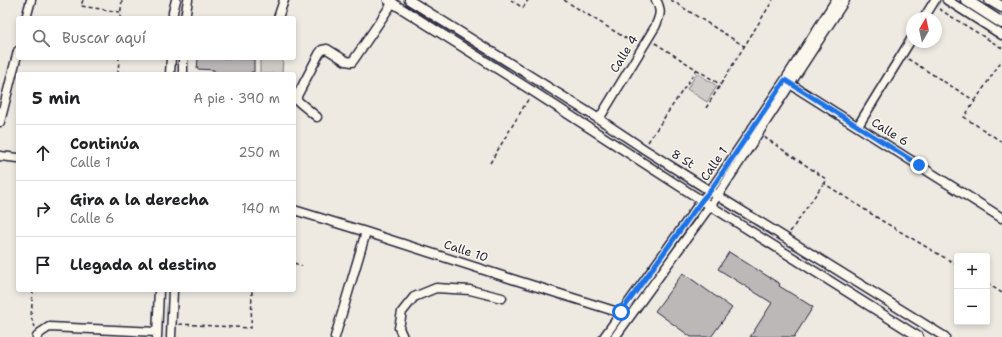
<!DOCTYPE html>
<html lang="es">
<meta charset="utf-8">
<style>
:root{--surface:#fff;--page:#f6f6f6;--text:#202124;--muted:#757577;--line:#e0e0e0}
body{margin:0;font-family:"Shantell Sans",sans-serif;background:var(--page);color:var(--text)}
.controls{position:absolute;right:12px;bottom:12px;display:grid;overflow:hidden;border-radius:4px;box-shadow:0 2px 6px #0003}
.controls button{width:36px;height:36px;display:grid;place-items:center;padding:0;border:0;border-bottom:1px solid var(--line);background:var(--surface);color:var(--text);font:20px sans-serif}
.compass{position:absolute;left:906px;top:12px;width:36px;height:36px;border-radius:50%;background:var(--surface);box-shadow:0 2px 6px #0003;rotate:9deg}
.stop{position:absolute;width:12px;height:12px;margin:-9px;border:3px solid #1a73e8;border-radius:50%;background:#fff}
.stop.end{background:#1a73e8;border-color:#fff;box-shadow:0 1px 4px #0008}
.list{margin:0;padding:0;list-style:none}
h2{display:flex;justify-content:space-between;align-items:center;height:52px;margin:0;padding:0 16px;font-size:17px}
h2 small{font-size:13px;font-weight:400;color:var(--muted)}
.list li{display:grid;grid-template-columns:26px 1fr auto;gap:12px;align-items:center;box-sizing:border-box;height:56px;padding:0 16px;border-top:1px solid var(--line)}
.list b{display:block;font-size:15px;white-space:nowrap}
.list p{margin:0;font-size:13px;white-space:nowrap;color:var(--muted)}
.list em{font-size:13px;font-style:normal;color:var(--muted)}
.icon{flex:none;width:22px;height:22px;fill:none;stroke:currentColor;stroke-width:2;stroke-linecap:round;stroke-linejoin:round}
.map{position:relative;flex:none;width:1002px;height:337px;overflow:hidden}
.search{position:absolute;background:var(--surface);box-shadow:0 2px 6px #0003;left:16px;top:16px;width:280px;height:44px;display:flex;align-items:center;gap:10px;box-sizing:border-box;padding:0 14px;border-radius:4px;color:var(--muted);font-size:15px}
.panel{position:absolute;background:var(--surface);box-shadow:0 2px 6px #0003;left:16px;top:72px;width:280px;height:220px;border-radius:4px}
.map>svg:first-child{display:block}
</style>
<div class="map">
<svg width="1002" height="337" viewBox="0 0 1002 337">
<rect width="100%" height="100%" fill="#eeeae2"/>
<filter id="ink" filterUnits="userSpaceOnUse"><feTurbulence type="fractalNoise" baseFrequency=".025" numOctaves="2"/><feDisplacementMap in="SourceGraphic" scale="8" xChannelSelector="R" yChannelSelector="G"/><feConvolveMatrix kernelMatrix="1 2 1 2 8 2 1 2 1" color-interpolation-filters="sRGB"/></filter>
<g filter="url(#ink)">
<!-- garden -->
<path fill="#d0cdc9" stroke="#797882" d="M260 58H283L282 74H260Z
M697 73 717 86 707 102 687 89Z"/>
<!-- building -->
<path fill="#bcb8b8" stroke="#22223b" d="M198 58 254 59V72H251V74H214V70L197 69Z
M729 252 780 284 779 286 813 307 794 337H750L772 303 718 269Z
M683 273 732 308 711 337H691L655 311Z"/>
<g fill="none" stroke-linecap="round" stroke-linejoin="round">
<defs>
<path id="minor" d="M388 0 534 92 690 193 919 337
M409 0 599 119 644 149 710 191 945 337
M947 0 1002 35
M26 18 31 0
M173 18V12L176 0
M185 18 188 0
M278 18 284 0
M924 18 935 0
M170 74 171 58
M183 74V58
M787 82 1002 218
M317 117 299 102 297 100V96L319 54 322 50 327 49 346 61 352 62 355 58 393 2
M599 119 655 27C660 16 662 11 656 0
M0 122 18 51
M858 126 912 38
M0 156 18 158
M294 210 366 232 512 279 621 313 625 315
M37 337 40 333 49 327 157 332
M157 337 159 290
M171 337 173 290
M335 337 366 232
M403 337 399 328 402 312 414 297 436 288 470 290 502 298
M604 337 702 200 710 191 785 80 836 0
M615 337 718 195 845 0"/>
<path id="major" d="M966 0 1002 23
M990 0 1002 7"/>
</defs>
<!-- minor casing -->
<use href="#minor" stroke="#22223b" stroke-width="11"/>
<!-- major casing -->
<use href="#major" stroke="#22223b" stroke-width="13"/>
<!-- path -->
<path stroke="#22223b" stroke-width="1.5" stroke-dasharray="4 3" stroke-linecap="butt" d="M83 0 81 6 120 12
M511 0 523 8 528 0
M564 0 635 44
M671 0 744 46
M939 9 1002 48
M120 18 122 0
M655 43 721 85
M908 59 975 101 964 117 1002 142
M118 74 119 58
M975 101 1002 60
M706 108 773 0
M764 137 826 179 825 184 884 222 957 265
M648 142 697 69
M490 163 529 98
M790 232 825 181
M294 263 302 266
M987 283 1002 293
M33 290 31 317 35 327
M179 324 251 328 252 290"/>
<!-- minor -->
<use href="#minor" stroke="#fbf7ec" stroke-width="8"/>
<!-- major -->
<use href="#major" stroke="#fbf7ec" stroke-width="10"/>
</g>
</g>
<g fill="none" stroke-linecap="round" stroke-linejoin="round" filter="url(#ink)">
<!-- route -->
<path stroke="#1a73e8" stroke-width="5" d="M621 312 702 200 710 191 785 80 919 165"/>
</g>
<g text-anchor="middle" dominant-baseline="central" stroke-width="3" stroke-linejoin="round" paint-order="stroke">
<!-- street labels -->
<g font-size="12" fill="#22223b" stroke="#fbf7ec">
<text transform="translate(624 54) rotate(-58)">Calle 4</text>
<text transform="translate(890 132) rotate(32)">Calle 6</text>
<text transform="translate(683 159) rotate(32)">8 St</text>
<text transform="translate(714 164) rotate(-56)">Calle 1</text>
<text transform="translate(466 251) rotate(18)">Calle 10</text>
</g>
</g>
</svg>
<div class="controls">
<button>+</button>
<button>−</button>
</div>
<svg class="compass" viewBox="-18 -18 36 36"><path d="M0-13l5 13h-10z" fill="#e53935"/><path d="M0 13l5-13h-10z" fill="#757577"/></svg>
<div class="stop" style="left:621px;top:312px"></div>
<div class="stop end" style="left:919px;top:165px"></div>
<div class="search"><svg class="icon" aria-label="search" viewBox="0 0 24 24"><circle cx="10" cy="10" r="6"/><path d="M15 15l6 6"/></svg>Buscar aquí</div>
<section class="panel">
<h2>5 min<small>A pie · 390 m</small></h2>
<ul class="list">
<li><svg class="icon" aria-label="ahead" viewBox="0 0 24 24"><path d="M12 20V5M6 11l6-6 6 6"/></svg><div><b>Continúa</b><p>Calle 1</p></div><em>250 m</em></li>
<li><svg class="icon" aria-label="right" viewBox="0 0 24 24"><path d="M7 20v-9h11M14 6l5 5-5 5"/></svg><div><b>Gira a la derecha</b><p>Calle 6</p></div><em>140 m</em></li>
<li><svg class="icon" aria-label="arrive" viewBox="0 0 24 24"><path d="M6 21V4h12l-3 4 3 4H6"/></svg><div><b>Llegada al destino</b></div></li>
</ul>
</section>
</div>
